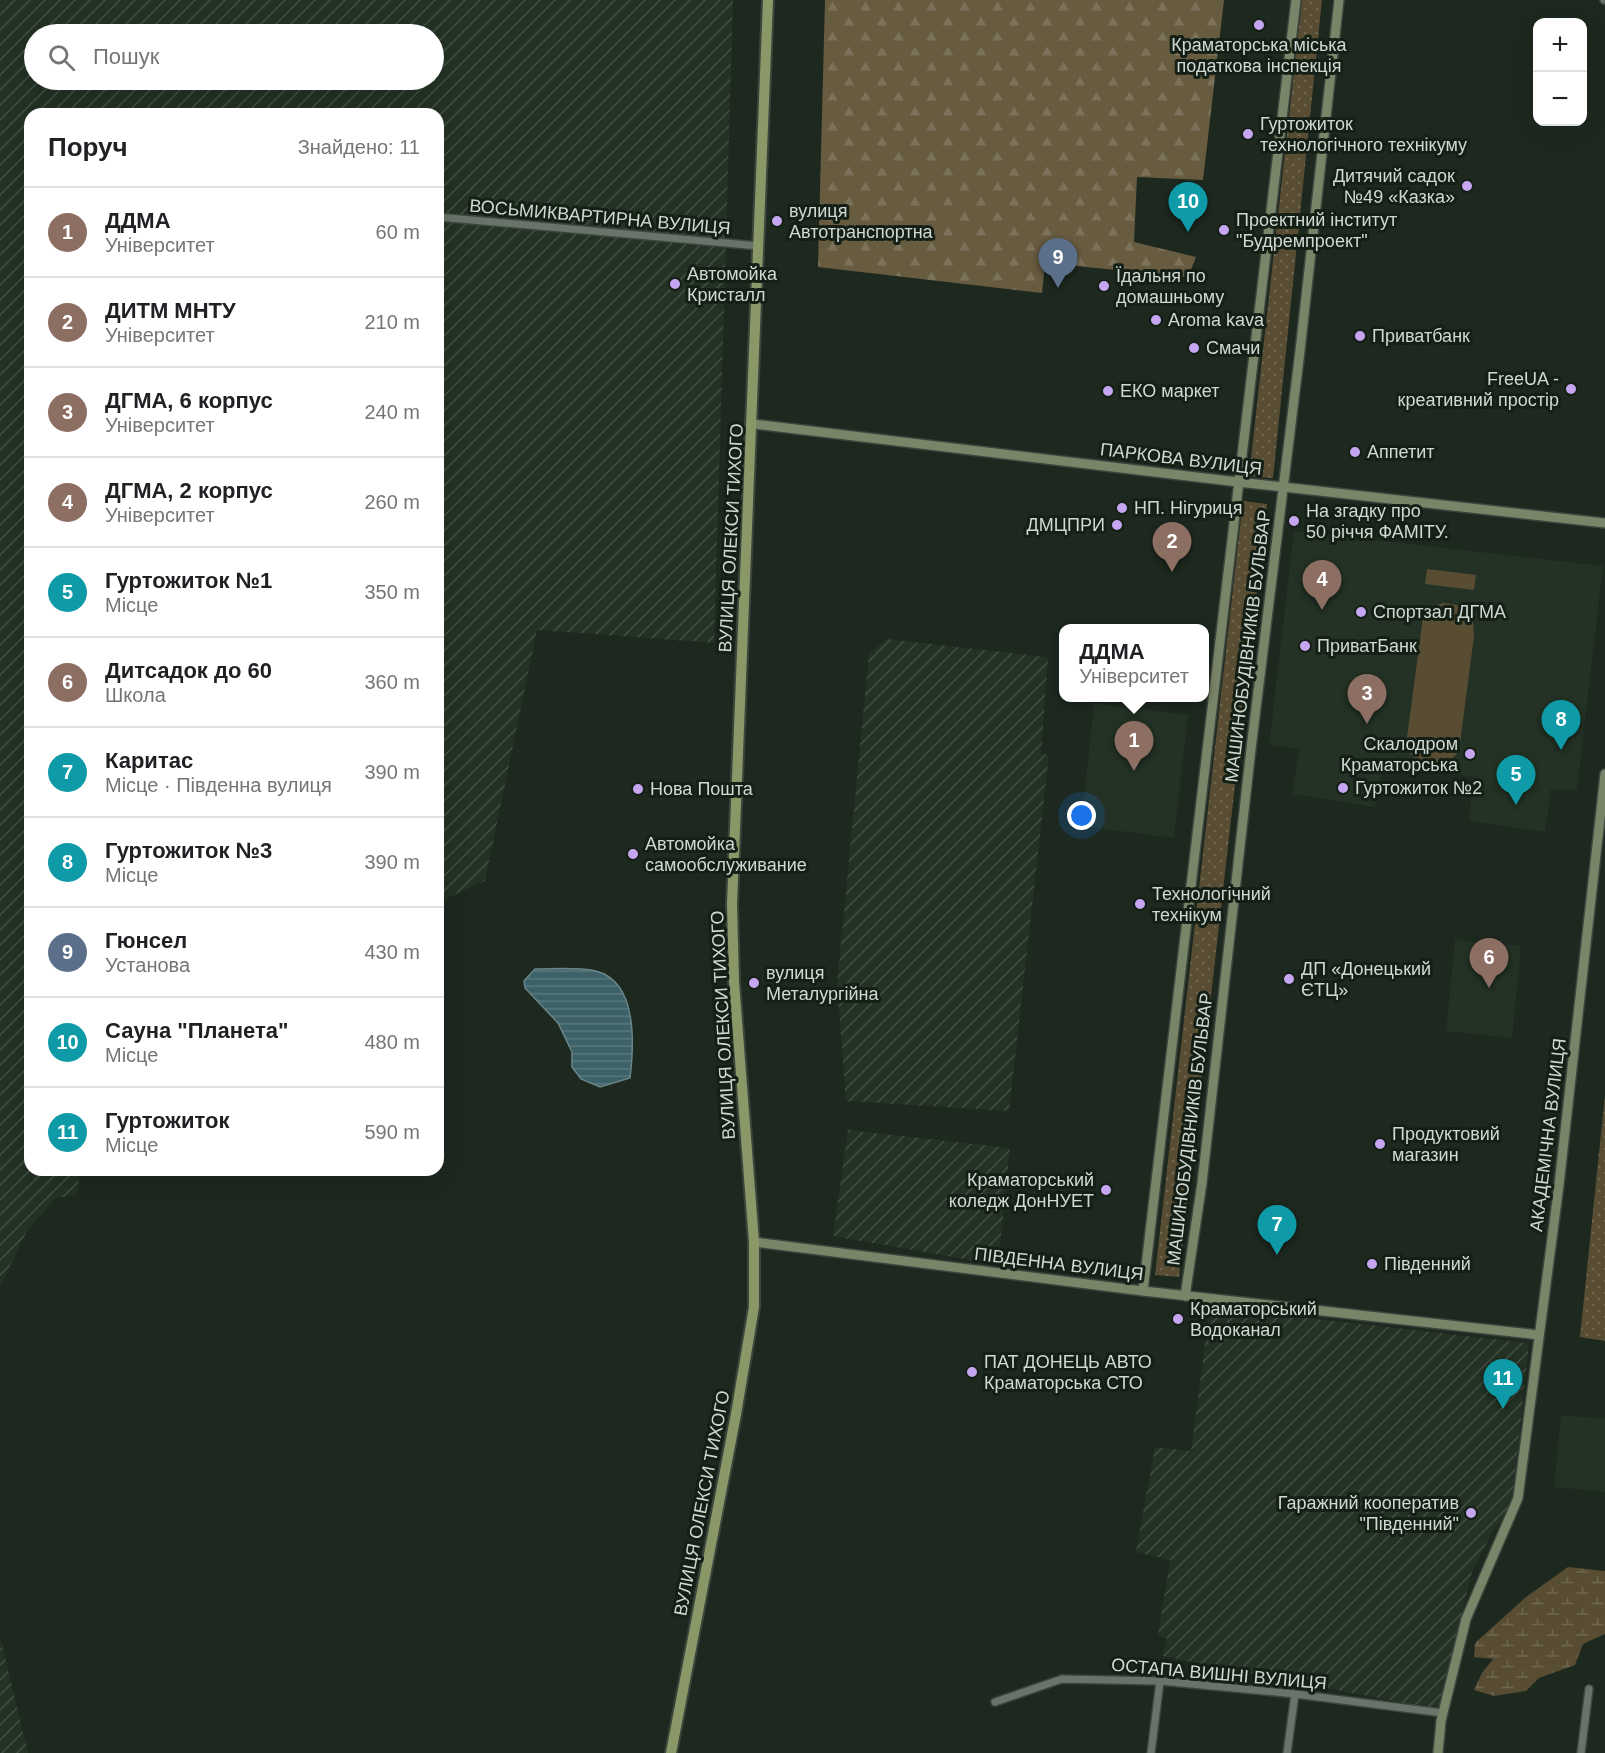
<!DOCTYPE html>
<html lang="uk">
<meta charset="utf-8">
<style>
:root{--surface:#fff;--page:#f6f6f6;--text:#202124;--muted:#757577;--line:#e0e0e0;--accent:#6b5d80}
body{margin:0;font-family:Helvetica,sans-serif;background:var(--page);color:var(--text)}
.controls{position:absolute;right:18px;top:18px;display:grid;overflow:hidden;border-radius:12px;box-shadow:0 6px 24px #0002}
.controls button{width:54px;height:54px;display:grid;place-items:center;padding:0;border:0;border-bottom:2px solid var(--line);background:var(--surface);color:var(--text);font:30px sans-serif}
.you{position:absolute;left:1082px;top:816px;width:21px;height:21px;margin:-15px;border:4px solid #fff;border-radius:50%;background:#1a73e8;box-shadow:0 0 0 9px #1a73e833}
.badge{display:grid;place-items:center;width:39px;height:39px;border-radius:50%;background:var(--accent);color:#fff;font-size:20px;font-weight:700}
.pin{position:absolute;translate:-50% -50px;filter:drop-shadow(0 2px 3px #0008)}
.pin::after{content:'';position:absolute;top:32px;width:21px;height:18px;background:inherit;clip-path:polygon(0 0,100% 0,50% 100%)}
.popup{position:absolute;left:1059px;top:624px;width:150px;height:78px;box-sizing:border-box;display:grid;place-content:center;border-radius:12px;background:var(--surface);filter:drop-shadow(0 2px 4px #0005);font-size:20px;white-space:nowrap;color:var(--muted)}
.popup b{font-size:22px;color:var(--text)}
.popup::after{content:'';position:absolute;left:50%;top:100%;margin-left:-12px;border:12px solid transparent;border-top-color:var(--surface)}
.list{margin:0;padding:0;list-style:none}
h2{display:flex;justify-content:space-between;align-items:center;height:78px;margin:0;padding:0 24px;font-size:26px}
h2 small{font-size:20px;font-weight:400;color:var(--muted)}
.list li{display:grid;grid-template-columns:39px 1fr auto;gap:18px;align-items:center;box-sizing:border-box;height:90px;padding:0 24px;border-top:2px solid var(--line)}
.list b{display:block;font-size:22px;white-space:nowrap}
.list p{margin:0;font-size:20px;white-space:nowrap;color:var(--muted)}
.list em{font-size:20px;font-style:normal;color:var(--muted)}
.icon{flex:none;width:33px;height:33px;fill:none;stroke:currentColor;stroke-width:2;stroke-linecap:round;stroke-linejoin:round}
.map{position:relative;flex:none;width:1605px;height:1753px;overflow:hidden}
.search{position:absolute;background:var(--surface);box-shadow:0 6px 24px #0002;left:24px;top:24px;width:420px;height:66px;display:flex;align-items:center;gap:15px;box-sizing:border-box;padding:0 21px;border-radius:33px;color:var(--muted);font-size:22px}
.panel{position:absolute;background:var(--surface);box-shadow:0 6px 24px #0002;left:24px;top:108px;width:420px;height:1068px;border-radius:18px}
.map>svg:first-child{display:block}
</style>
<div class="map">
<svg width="1605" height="1753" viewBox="0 0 1605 1753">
<defs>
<pattern id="industrial-furrows" width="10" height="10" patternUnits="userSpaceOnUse" patternTransform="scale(1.5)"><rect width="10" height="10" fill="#233225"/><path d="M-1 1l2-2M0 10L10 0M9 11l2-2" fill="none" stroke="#424f44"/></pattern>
<pattern id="grass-dots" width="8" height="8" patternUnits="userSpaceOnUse" patternTransform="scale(1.5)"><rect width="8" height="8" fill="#584d33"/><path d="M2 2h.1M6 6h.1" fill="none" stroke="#6f6650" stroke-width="1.8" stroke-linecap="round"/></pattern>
<pattern id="forest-firs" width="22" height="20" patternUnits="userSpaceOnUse" patternTransform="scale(1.5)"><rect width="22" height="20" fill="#675b40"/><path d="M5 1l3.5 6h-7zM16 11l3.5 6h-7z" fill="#7c725b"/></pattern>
<pattern id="wetland-marsh" width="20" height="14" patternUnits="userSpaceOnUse" patternTransform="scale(1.5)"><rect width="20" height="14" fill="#584d33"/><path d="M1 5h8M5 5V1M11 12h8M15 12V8" fill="none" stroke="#6f6650"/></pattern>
<pattern id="water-rules" width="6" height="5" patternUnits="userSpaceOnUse" patternTransform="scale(1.5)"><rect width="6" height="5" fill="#3d6168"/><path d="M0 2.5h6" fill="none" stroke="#58777d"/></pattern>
</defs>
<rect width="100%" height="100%" fill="#1d281f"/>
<!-- built -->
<path fill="#233225" d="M1294 531 1603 566 1577 790 1551 789 1545 832 1469 821 1473 777 1383 764 1375 807 1292 794 1299 749 1269 745Z
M1094 703 1188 715 1174 838 1081 826Z
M1455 940 1521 946 1512 1038 1446 1031Z
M1561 1415 1605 1419V1492L1554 1487Z"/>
<!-- industrial -->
<path fill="url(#industrial-furrows)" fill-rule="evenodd" d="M0 0H733L714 643 537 630 485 881 438 902V114H30V1170H80L77 1195 56 1198 28 1229 0 1286ZM34 34H434V80H34Z
M887 639 1048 657 1041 754 1049 755 1009 1111 846 1101 837 984 869 654Z
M848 1130 1010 1148 998 1265 833 1236Z
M1210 1307 1529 1343 1512 1505 1493 1531 1472 1572 1439 1706 1424 1707 1162 1656 1167 1638 1158 1636 1170 1560 1136 1552 1155 1447 1191 1451Z
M0 1636 28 1753H0Z"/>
<!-- grass -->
<path fill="url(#grass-dots)" d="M1302 0H1322L1273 478 1249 476Z
M1243 501 1267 504 1179 1277 1155 1275Z
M1605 1095V1341L1580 1337Z"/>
<!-- forest -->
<path fill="url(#forest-firs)" d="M825 0H1224L1203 180 1137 177 1134 242 1196 257 1188 277 1045 263 1042 293 818 267Z"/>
<!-- wetland -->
<path fill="url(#wetland-marsh)" d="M1568 1567 1605 1571V1634L1583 1644 1575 1665 1539 1678 1526 1691 1494 1696 1474 1690 1482 1673 1493 1659 1474 1657 1475 1643 1526 1597Z"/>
<!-- garden -->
<path fill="#584d33" d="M1427 569 1476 575 1474 590 1425 584Z
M1443 603C1468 606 1474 609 1474 636L1459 751C1443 774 1417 772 1406 745L1423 617 1433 606Z"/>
<!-- water -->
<path fill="url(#water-rules)" stroke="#698588" stroke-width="1.5" d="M535 969C555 969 577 967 596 971 638 982 634 1045 630 1078L600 1087 581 1079 572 1067V1052L558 1023 525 988 524 981Z"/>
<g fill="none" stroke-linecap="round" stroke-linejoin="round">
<defs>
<path id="street" d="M1604 0H1605
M438 217 759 246
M995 1702 1062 1679 1160 1681 1295 1694 1443 1713
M1151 1753 1160 1681
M1287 1753 1295 1694
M1581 1753 1589 1689"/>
<path id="secondary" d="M753 424 1238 482 1605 523
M754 1242 1143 1291 1539 1335
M1143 1291 1296 0
M1185 1296 1202 1183 1251 749 1300 351 1339 0
M1438 1753 1441 1721 1466 1619 1518 1498 1559 1185 1605 774"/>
<path id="primary" d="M671 1753 736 1414 754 1307V1242L734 982 732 904 768 0"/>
</defs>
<!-- street casing -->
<use href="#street" stroke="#3c453d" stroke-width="10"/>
<!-- secondary casing -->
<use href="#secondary" stroke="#3c453d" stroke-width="12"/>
<!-- primary casing -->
<use href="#primary" stroke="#3c453d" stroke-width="14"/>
<!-- street -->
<use href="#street" stroke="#687469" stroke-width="7"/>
<!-- secondary -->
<use href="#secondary" stroke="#798568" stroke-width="9"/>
<!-- primary -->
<use href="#primary" stroke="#8a9767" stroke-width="10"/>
</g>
<!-- markers -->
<g fill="#c6a6f0" stroke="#141f16" stroke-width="2">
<circle cx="1259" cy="25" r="6"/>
<circle cx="1248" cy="134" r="6"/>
<circle cx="1467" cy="186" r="6"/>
<circle cx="777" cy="221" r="6"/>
<circle cx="1224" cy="230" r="6"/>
<circle cx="675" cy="284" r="6"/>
<circle cx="1104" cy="286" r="6"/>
<circle cx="1156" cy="320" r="6"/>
<circle cx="1360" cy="336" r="6"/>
<circle cx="1194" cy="348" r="6"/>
<circle cx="1571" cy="389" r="6"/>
<circle cx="1108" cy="391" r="6"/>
<circle cx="1355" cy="452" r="6"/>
<circle cx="1122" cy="508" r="6"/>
<circle cx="1294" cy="521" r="6"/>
<circle cx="1117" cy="525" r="6"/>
<circle cx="1361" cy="612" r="6"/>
<circle cx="1305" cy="646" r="6"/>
<circle cx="1470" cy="754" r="6"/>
<circle cx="1343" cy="788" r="6"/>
<circle cx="638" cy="789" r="6"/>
<circle cx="633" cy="854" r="6"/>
<circle cx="1140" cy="904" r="6"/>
<circle cx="1289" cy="979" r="6"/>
<circle cx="754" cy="983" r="6"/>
<circle cx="1380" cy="1144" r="6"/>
<circle cx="1106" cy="1190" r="6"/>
<circle cx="1372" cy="1264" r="6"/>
<circle cx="1178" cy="1319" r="6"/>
<circle cx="972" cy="1372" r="6"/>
<circle cx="1471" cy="1513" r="6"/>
</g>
<g text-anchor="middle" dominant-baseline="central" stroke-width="6" stroke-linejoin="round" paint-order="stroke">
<!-- poi labels -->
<g font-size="18" fill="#d1d8d2" stroke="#141f16" text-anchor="start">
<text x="1259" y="45" text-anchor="middle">Краматорська міська<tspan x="1259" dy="21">податкова інспекція</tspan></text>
<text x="1260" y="124">Гуртожиток<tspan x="1260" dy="21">технологічного технікуму</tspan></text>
<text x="1455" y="176" text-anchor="end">Дитячий садок<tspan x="1455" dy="21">№49 «Казка»</tspan></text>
<text x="789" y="211">вулиця<tspan x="789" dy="21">Автотранспортна</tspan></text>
<text x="1236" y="220">Проектний інститут<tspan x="1236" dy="21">"Будремпроект"</tspan></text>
<text x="687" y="274">Автомойка<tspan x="687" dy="21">Кристалл</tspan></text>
<text x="1116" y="276">Їдальня по<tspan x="1116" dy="21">домашньому</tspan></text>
<text x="1168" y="320">Aroma kava</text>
<text x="1372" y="336">Приватбанк</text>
<text x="1206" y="348">Смачи</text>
<text x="1559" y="379" text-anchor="end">FreeUA -<tspan x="1559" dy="21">креативний простір</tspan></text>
<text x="1120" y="391">ЕКО маркет</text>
<text x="1367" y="452">Аппетит</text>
<text x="1134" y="508">НП. Нігуриця</text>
<text x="1306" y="511">На згадку про<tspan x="1306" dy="21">50 річчя ФАМІТУ.</tspan></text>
<text x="1105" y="525" text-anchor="end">ДМЦПРИ</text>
<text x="1373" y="612">Спортзал ДГМА</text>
<text x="1317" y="646">ПриватБанк</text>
<text x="1458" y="744" text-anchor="end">Скалодром<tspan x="1458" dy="21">Краматорська</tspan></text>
<text x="1355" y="788">Гуртожиток №2</text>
<text x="650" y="789">Нова Пошта</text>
<text x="645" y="844">Автомойка<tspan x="645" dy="21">самообслуживание</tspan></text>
<text x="1152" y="894">Технологічний<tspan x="1152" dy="21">технікум</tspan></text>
<text x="1301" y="969">ДП «Донецький<tspan x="1301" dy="21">ЄТЦ»</tspan></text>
<text x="766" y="973">вулиця<tspan x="766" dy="21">Металургійна</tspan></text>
<text x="1392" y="1134">Продуктовий<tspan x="1392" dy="21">магазин</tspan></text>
<text x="1094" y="1180" text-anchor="end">Краматорський<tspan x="1094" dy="21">коледж ДонНУЕТ</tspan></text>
<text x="1384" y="1264">Південний</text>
<text x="1190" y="1309">Краматорський<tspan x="1190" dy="21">Водоканал</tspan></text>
<text x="984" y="1362">ПАТ ДОНЕЦЬ АВТО<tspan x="984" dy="21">Краматорська СТО</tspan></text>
<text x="1459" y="1503" text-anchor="end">Гаражний кооператив<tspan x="1459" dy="21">"Південний"</tspan></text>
</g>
<!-- street labels -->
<g font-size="18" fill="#d1d8d2" stroke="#141f16">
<text transform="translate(600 217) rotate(5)">ВОСЬМИКВАРТИРНА ВУЛИЦЯ</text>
<text transform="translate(1181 459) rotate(7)">ПАРКОВА ВУЛИЦЯ</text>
<text transform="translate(731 538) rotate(-87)">ВУЛИЦЯ ОЛЕКСИ ТИХОГО</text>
<text transform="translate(1248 646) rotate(-83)">МАШИНОБУДІВНИКІВ БУЛЬВАР</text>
<text transform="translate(723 1025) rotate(-93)">ВУЛИЦЯ ОЛЕКСИ ТИХОГО</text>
<text transform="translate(1190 1129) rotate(-83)">МАШИНОБУДІВНИКІВ БУЛЬВАР</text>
<text transform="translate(1548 1135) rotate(-83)">АКАДЕМІЧНА ВУЛИЦЯ</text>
<text transform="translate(1059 1264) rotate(7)">ПІВДЕННА ВУЛИЦЯ</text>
<text transform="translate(702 1503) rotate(-79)">ВУЛИЦЯ ОЛЕКСИ ТИХОГО</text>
<text transform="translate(1219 1674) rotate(5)">ОСТАПА ВИШНІ ВУЛИЦЯ</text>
</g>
</g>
</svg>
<div class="controls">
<button>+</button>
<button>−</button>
</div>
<div class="you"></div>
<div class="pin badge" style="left:1134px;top:771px;background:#8d6e63">1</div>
<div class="popup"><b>ДДМА</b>Університет</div>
<div class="pin badge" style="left:1172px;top:572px;background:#8d6e63">2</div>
<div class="pin badge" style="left:1367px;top:724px;background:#8d6e63">3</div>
<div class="pin badge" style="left:1322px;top:610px;background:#8d6e63">4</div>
<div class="pin badge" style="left:1516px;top:805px;background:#0f9aa8">5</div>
<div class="pin badge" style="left:1489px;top:988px;background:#8d6e63">6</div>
<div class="pin badge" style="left:1277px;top:1255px;background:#0f9aa8">7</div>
<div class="pin badge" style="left:1561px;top:750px;background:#0f9aa8">8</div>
<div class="pin badge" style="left:1058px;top:288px;background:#5c6f8a">9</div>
<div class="pin badge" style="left:1188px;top:232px;background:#0f9aa8">10</div>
<div class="pin badge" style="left:1503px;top:1409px;background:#0f9aa8">11</div>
<div class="search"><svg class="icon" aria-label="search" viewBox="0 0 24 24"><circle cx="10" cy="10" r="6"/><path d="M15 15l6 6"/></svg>Пошук</div>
<section class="panel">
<h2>Поруч<small>Знайдено: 11</small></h2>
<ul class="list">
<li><span class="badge" style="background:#8d6e63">1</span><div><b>ДДМА</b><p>Університет</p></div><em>60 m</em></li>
<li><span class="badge" style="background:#8d6e63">2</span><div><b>ДИТМ МНТУ</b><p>Університет</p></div><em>210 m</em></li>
<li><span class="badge" style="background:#8d6e63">3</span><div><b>ДГМА, 6 корпус</b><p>Університет</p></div><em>240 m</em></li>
<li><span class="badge" style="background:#8d6e63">4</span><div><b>ДГМА, 2 корпус</b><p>Університет</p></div><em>260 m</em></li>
<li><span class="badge" style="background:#0f9aa8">5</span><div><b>Гуртожиток №1</b><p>Місце</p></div><em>350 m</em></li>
<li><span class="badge" style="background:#8d6e63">6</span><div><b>Дитсадок до 60</b><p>Школа</p></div><em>360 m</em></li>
<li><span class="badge" style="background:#0f9aa8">7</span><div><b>Каритас</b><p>Місце · Південна вулиця</p></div><em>390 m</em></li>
<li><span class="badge" style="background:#0f9aa8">8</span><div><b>Гуртожиток №3</b><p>Місце</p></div><em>390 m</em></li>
<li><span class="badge" style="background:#5c6f8a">9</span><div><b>Гюнсел</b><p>Установа</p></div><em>430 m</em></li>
<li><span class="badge" style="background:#0f9aa8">10</span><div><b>Сауна &quot;Планета&quot;</b><p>Місце</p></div><em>480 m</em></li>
<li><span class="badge" style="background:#0f9aa8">11</span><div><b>Гуртожиток</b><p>Місце</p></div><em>590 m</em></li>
</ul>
</section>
</div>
